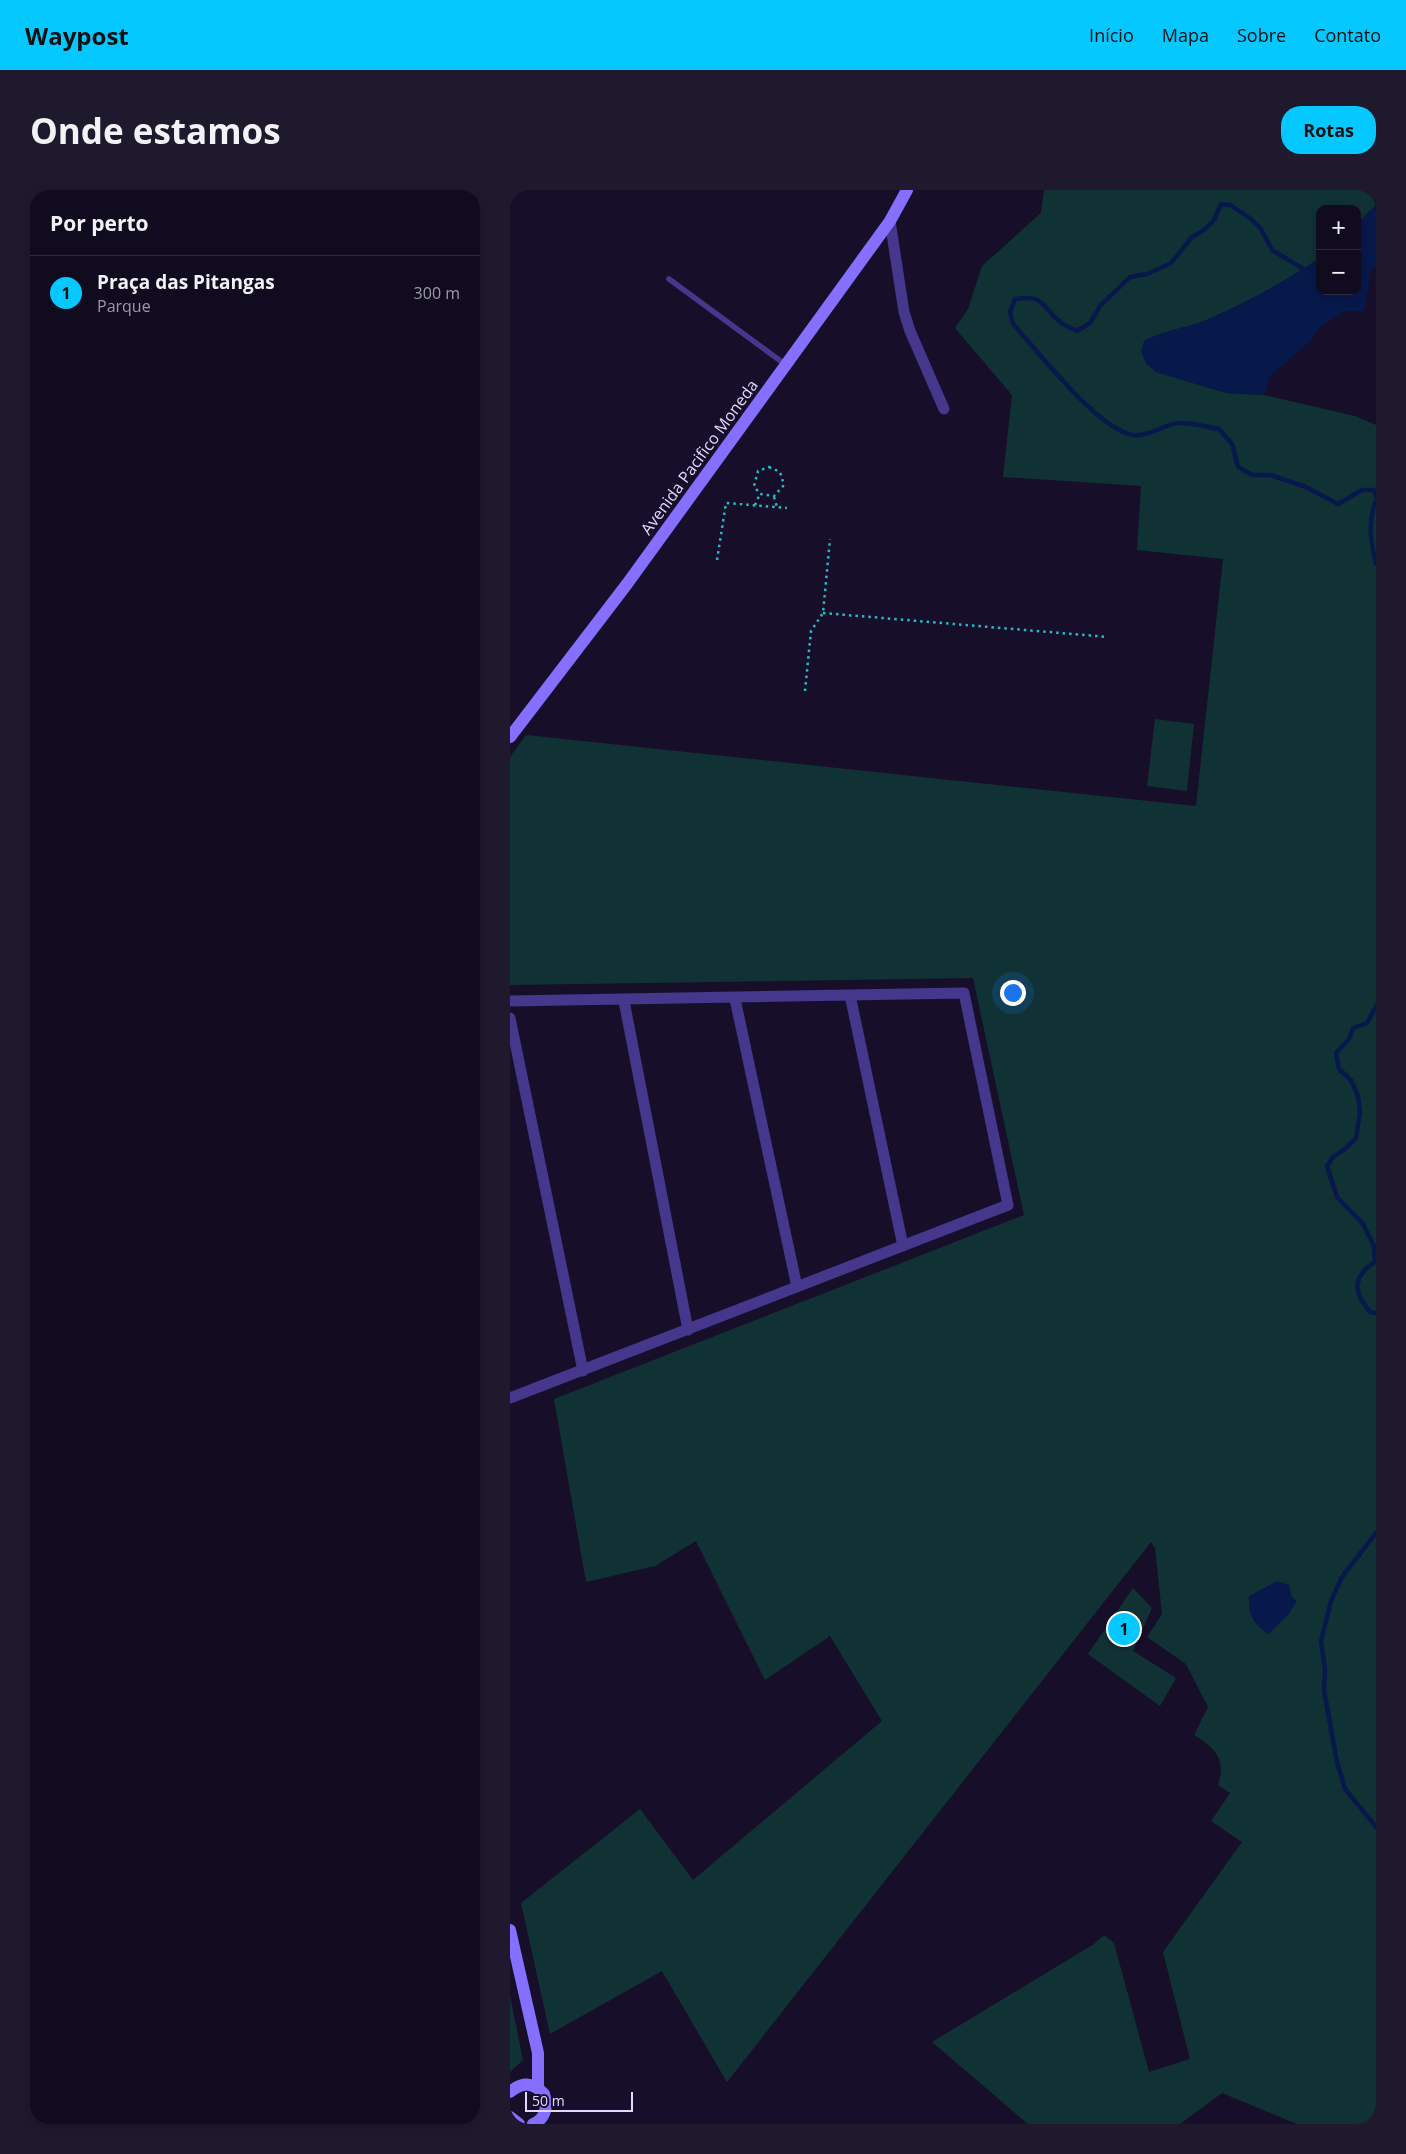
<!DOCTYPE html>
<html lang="pt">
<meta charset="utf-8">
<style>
:root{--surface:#110b20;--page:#1e192d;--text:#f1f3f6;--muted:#9c9ba5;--line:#302b3e;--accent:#04c8ff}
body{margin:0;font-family:"Open Sans",sans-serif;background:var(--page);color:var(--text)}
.controls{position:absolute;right:15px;top:15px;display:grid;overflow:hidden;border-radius:10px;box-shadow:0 2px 12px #0003}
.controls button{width:45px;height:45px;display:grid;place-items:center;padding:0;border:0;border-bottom:1px solid var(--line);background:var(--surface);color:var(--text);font:25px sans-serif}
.scale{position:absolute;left:15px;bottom:12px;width:108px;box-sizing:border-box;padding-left:5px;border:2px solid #e1d8ff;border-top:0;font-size:14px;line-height:18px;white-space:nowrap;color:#e1d8ff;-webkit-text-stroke:4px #170f2a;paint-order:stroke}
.you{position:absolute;left:502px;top:802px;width:18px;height:18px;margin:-12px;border:4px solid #fff;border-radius:50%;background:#1a73e8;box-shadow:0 0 0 8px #1a73e833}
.badge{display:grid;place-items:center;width:32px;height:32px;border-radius:50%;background:var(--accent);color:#111;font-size:16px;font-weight:700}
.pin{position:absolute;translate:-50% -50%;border:2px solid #fff;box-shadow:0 1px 5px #0006}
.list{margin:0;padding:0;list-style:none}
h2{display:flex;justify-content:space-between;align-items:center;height:65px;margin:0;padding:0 20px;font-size:21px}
h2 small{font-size:16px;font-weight:400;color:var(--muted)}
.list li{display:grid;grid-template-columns:32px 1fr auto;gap:15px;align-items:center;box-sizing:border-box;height:75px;padding:0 20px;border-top:1px solid var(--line)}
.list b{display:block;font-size:19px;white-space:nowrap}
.list p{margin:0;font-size:16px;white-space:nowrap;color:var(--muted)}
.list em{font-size:16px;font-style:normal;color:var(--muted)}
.map{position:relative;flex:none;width:866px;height:1934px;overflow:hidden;border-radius:20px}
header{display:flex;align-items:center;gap:30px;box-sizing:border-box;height:70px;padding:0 25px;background:var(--accent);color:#111}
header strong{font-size:24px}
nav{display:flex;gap:28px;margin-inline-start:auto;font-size:18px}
.intro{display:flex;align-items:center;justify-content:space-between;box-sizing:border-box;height:120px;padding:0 30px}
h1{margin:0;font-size:35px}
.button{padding:12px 22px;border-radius:20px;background:var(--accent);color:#111;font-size:18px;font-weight:700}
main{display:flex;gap:30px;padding:0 30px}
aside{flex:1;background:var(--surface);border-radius:20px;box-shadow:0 2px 12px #0003}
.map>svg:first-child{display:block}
</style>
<header>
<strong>Waypost</strong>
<nav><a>Início</a><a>Mapa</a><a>Sobre</a><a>Contato</a></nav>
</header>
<div class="intro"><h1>Onde estamos</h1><a class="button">Rotas</a></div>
<main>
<aside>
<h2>Por perto<small></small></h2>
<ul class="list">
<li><span class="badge">1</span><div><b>Praça das Pitangas</b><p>Parque</p></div><em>300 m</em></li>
</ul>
</aside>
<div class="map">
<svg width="866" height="1934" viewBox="0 0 866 1934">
<rect width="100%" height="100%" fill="#170f2a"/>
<!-- green -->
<path fill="#113235" d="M534 0H866V15L847 34V19H810V68C776 91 737 112 699 129 678 138 655 140 634 151L636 173 646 182 717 203 754 205 845 226 866 235V1934H787L712 1903 670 1934H518L422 1852 584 1754 594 1745 604 1753 639 1882 680 1869 653 1762 732 1652 701 1631 720 1603 708 1595C717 1569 705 1558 684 1545L698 1517 676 1474 637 1447 652 1424 645 1358 641 1352 217 1892 152 1781 40 1844 11 1713 130 1619 183 1690 372 1531 320 1446 255 1490 186 1351 145 1376 76 1392 44 1209 514 1025 463 788 0 795V567L16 545 686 616 713 369 627 360 631 296 493 287 502 205 445 138 458 119 472 76 531 23Z
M645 529 684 534 677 601 637 596Z
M623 1398 642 1418 623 1461 666 1488 650 1516 578 1464Z
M0 1806 13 1870 0 1882Z"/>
<!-- water -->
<path fill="#07184b" d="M866 15V76L861 82 854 121H835L809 138 802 150 760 186 754 205 717 203 646 182 636 173 631 162 634 151C655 140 678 138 699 129 737 112 776 91 810 68V101H847V34Z
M767 1391 779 1395 782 1407 787 1411 779 1424 759 1444C743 1435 738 1424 739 1406Z"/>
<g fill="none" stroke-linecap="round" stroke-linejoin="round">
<!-- stream -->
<path stroke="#07184b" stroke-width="4.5" d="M810 79 800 83 762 60 751 39 741 29 720 15 711 14 704 30 694 40 681 48 661 73 637 84 620 87 590 116 580 133 567 141C561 138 553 135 549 131 531 116 535 104 505 109L500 122 503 134C529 162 587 239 623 245 640 247 655 233 671 233 683 233 697 237 709 239L722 254 728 277 742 285H761L796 297 828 314 852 300H864L866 307
M866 311C857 331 861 353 866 374
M866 816 857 833 843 838 839 849 826 863 829 879 841 890 848 906 850 922 846 948 835 959 823 967 817 976 827 1007 853 1034 864 1056 865 1072C842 1087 843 1102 860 1122L866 1123
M866 1343 832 1387 821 1411 811 1451 815 1480 814 1500 827 1572 835 1599 866 1637"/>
<!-- path -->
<path stroke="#28bac3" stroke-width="2.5" stroke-dasharray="2.5 4" stroke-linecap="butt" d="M259 277 270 282 274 295 264 306 250 304 244 296 248 281Z
M264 307 267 317
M245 315 250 304
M207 370 216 313 277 318
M313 423 598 447
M295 501 301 441 313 423 320 349"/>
<!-- lane -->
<path stroke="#44378c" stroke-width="5.5" d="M159 89 276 175"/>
<!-- street -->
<path stroke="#44378c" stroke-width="11" d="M380 31 394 122 400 141 434 219
M340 805 393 1056
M225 809 287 1097
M0 811 454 803 498 1015 0 1208
M114 811 178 1140
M0 828 73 1181"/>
<!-- secondary -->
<path stroke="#846fff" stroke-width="12" d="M0 547 117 394 380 31 397 0
M0 1740 28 1863V1898
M0 1902C12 1892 23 1892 34 1904 38 1916 36 1929 23 1934
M0 1927 9 1934"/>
</g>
<g text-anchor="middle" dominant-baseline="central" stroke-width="4" stroke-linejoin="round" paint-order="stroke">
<!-- street labels -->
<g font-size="16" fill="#e1d8ff" stroke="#170f2a">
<text transform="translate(189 267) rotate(-54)">Avenida Pacifico Moneda</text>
</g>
</g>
</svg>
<div class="controls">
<button>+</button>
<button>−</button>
</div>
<div class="scale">50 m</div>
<div class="you"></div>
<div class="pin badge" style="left:614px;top:1439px">1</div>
</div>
</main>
